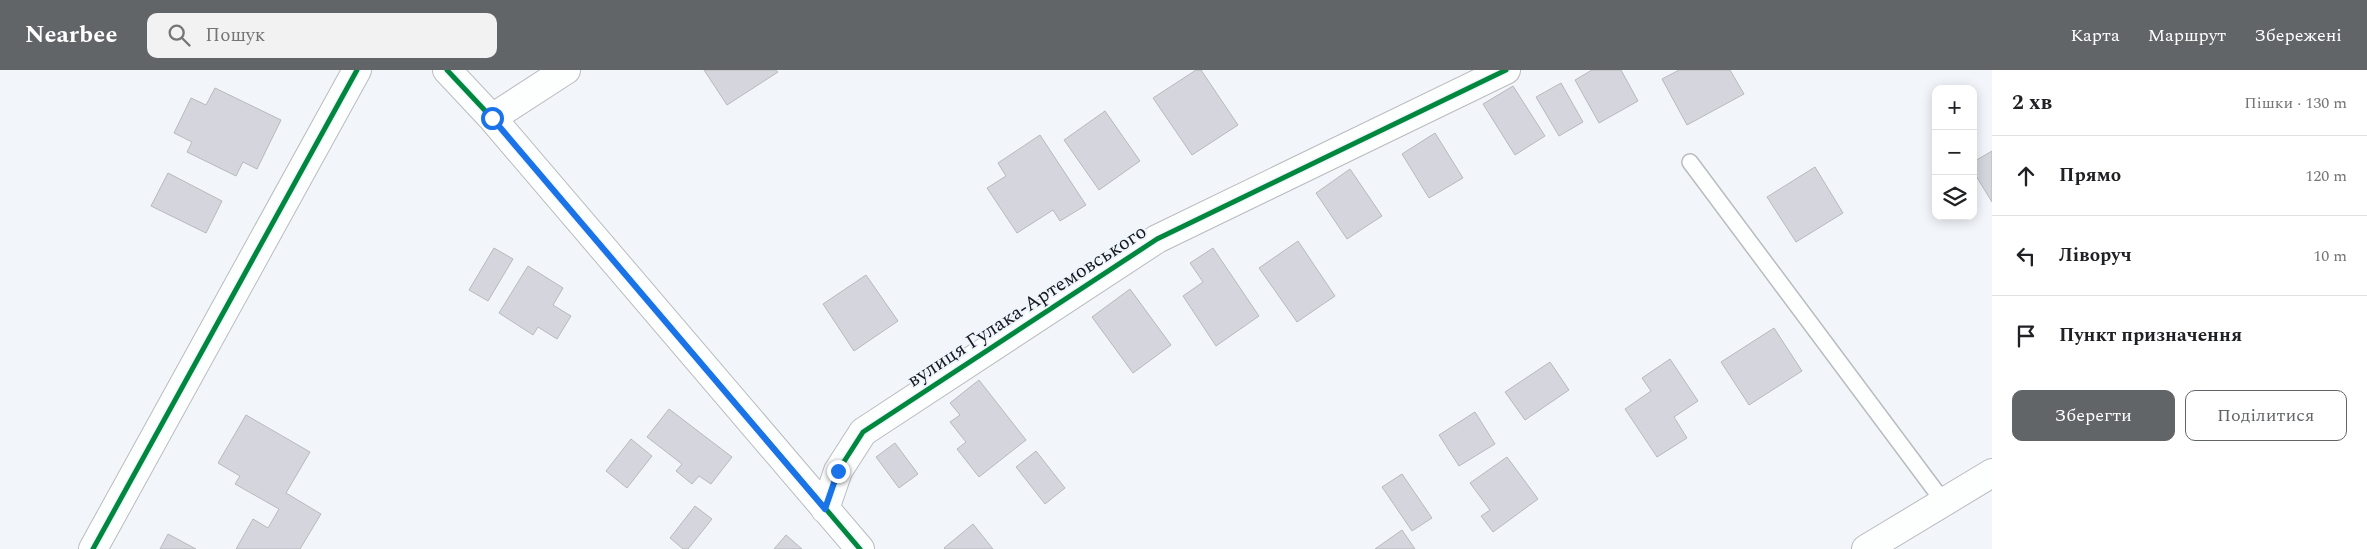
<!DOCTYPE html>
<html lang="uk">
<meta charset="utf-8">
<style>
:root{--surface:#fff;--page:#f2f2f2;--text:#202124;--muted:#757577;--line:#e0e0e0;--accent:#626568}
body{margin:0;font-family:Spectral,serif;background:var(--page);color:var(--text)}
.controls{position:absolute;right:15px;top:15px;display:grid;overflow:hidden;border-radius:10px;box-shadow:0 2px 12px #0003}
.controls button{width:45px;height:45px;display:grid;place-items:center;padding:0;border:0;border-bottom:1px solid var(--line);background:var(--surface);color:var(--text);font:25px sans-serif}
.stop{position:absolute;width:15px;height:15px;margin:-11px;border:4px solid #1a73e8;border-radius:50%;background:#fff}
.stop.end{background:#1a73e8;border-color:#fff;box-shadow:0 1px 5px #0008}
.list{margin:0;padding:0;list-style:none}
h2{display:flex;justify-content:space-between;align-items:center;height:65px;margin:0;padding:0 20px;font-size:21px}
h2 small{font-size:16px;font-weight:400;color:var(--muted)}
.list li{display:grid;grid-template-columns:32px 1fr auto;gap:15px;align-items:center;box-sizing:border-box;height:80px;padding:0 20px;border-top:1px solid var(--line)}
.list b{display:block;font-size:19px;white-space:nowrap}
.list em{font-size:16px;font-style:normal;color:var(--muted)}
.actions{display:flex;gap:10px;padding:15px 20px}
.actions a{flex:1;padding:11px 0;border:1px solid var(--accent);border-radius:10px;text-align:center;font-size:18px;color:var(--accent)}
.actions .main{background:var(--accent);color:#fff}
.icon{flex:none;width:28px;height:28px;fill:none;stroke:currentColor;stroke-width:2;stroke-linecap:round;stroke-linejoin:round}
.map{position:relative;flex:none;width:1992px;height:479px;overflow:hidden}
header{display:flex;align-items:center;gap:30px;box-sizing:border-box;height:70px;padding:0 25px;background:var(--accent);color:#fff}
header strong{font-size:24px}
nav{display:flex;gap:28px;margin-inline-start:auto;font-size:18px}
.search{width:350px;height:45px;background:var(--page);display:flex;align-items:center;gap:12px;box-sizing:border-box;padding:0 18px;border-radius:10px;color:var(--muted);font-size:19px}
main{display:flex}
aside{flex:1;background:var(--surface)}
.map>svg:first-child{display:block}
</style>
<header>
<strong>Nearbee</strong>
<div class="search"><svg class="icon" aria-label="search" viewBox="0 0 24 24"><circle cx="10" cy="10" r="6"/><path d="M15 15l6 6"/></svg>Пошук</div>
<nav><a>Карта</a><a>Маршрут</a><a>Збережені</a></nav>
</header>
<main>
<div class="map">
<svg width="1992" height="479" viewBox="0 0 1992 479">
<rect width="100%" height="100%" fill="#f2f6fa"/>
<!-- building -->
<path fill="#d5d6dd" stroke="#b7b9bc" d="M704 0H776L778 2 727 35Z
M1196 0H1201L1238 55 1192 85 1153 28Z
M1592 0H1621L1638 31 1599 53 1575 10Z
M1679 0H1730L1744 24 1687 55 1662 9Z
M1561 13 1583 52 1559 66 1536 27Z
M1513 16 1545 66 1515 85 1483 34Z
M215 18 281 50 257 99 243 92 236 106 187 82 192 72 174 63 191 28 206 35Z
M1105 41 1140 91 1099 120 1064 70Z
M1435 63 1463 108 1429 128 1402 84Z
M1040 65 1086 135 1060 151 1053 140 1017 163 987 118 1006 106 998 93Z
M1992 81V132L1973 101V92Z
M1815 97 1843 143 1796 172 1767 127Z
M1350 99 1382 146 1347 169 1316 123Z
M168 103 222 131 206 163 151 136Z
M1298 171 1335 226 1297 252 1259 198Z
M494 178 513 189 488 231 469 220Z
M1213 178 1259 246 1216 276 1183 226 1203 212 1190 193Z
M528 196 563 218 553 235 571 246 557 269 538 257 533 265 499 243Z
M866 205 898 251 854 281 823 234Z
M1130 219 1171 275 1133 303 1092 247Z
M1774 258 1802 301 1749 335 1721 292Z
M1670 289 1698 331 1674 347 1687 368 1657 387 1625 339 1651 321 1642 308Z
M1550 292 1569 320 1525 350 1505 322Z
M979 310 1026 370 979 407 957 379 966 372 950 352 960 345 950 333Z
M669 339 732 387 711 414 699 406 692 414 676 401 682 394 647 367Z
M1475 342 1495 374 1459 396 1439 365Z
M246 345 310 382 286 423 321 444 300 479H236L253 449 268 458 279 439 235 414 240 406 218 393Z
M631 369 652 386 627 418 606 401Z
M895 373 918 404 899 418 876 387Z
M1036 381 1065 418 1045 434 1016 397Z
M1507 387 1538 429 1493 462 1481 446 1490 440 1470 413Z
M1402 404 1432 448 1412 461 1382 417Z
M695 436 712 449 688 479H683L670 468Z
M973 454 993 479H945L944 478Z
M1402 460 1415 479H1375Z
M168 464 196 479H160Z
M786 465 802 479H774Z"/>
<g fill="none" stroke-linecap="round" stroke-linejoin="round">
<defs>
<path id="service" d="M1690 92 1943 431"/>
<path id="minor" d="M447 0 492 48 860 479
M492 48 566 0
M825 439 838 401 863 362 1157 169 1506 0
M93 479 357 0"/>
<path id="secondary" d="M1866 479 1992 403"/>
</defs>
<!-- service casing -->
<use href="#service" stroke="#b9bcbf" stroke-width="18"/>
<!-- minor casing -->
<use href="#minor" stroke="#b9bcbf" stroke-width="30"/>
<!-- secondary casing -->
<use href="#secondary" stroke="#b9bcbf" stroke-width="30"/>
<!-- service -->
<use href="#service" stroke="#fdfefe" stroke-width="15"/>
<!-- minor -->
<use href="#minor" stroke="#fdfefe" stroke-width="28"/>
<!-- secondary -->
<use href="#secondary" stroke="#fdfefe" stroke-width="28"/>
<defs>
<path id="cycleway" d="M447 0 492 48 860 479
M825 439 838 401 863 362 1157 169 1506 0
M93 479 357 0"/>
</defs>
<!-- cycleway casing -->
<use href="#cycleway" stroke="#eff5fd" stroke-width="8"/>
<!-- cycleway -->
<use href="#cycleway" stroke="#00873e" stroke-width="5"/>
</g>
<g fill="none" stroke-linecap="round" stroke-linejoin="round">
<!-- route -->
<path stroke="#1a73e8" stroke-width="6" d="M492 48 825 439 838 401"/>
</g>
<g text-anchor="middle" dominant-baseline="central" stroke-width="4" stroke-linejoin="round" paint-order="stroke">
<!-- street labels -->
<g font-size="20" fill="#15171a" stroke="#eff5fd">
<text transform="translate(1027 236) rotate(-33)">вулиця Гулака-Артемовського</text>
</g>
</g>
</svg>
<div class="controls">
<button>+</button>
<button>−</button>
<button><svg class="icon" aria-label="layers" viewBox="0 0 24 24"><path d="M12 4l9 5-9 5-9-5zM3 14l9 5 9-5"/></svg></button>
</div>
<div class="stop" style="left:492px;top:48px"></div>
<div class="stop end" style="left:838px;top:401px"></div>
</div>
<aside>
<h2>2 хв<small>Пішки · 130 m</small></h2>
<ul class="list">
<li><svg class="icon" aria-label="ahead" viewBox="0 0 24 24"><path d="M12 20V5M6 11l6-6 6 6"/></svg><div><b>Прямо</b></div><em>120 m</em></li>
<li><svg class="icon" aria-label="left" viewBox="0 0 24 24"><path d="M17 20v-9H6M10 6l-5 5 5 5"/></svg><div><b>Ліворуч</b></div><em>10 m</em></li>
<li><svg class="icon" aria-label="arrive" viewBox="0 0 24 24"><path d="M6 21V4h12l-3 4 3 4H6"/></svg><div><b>Пункт призначення</b></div></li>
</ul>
<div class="actions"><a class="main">Зберегти</a><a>Поділитися</a></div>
</aside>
</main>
